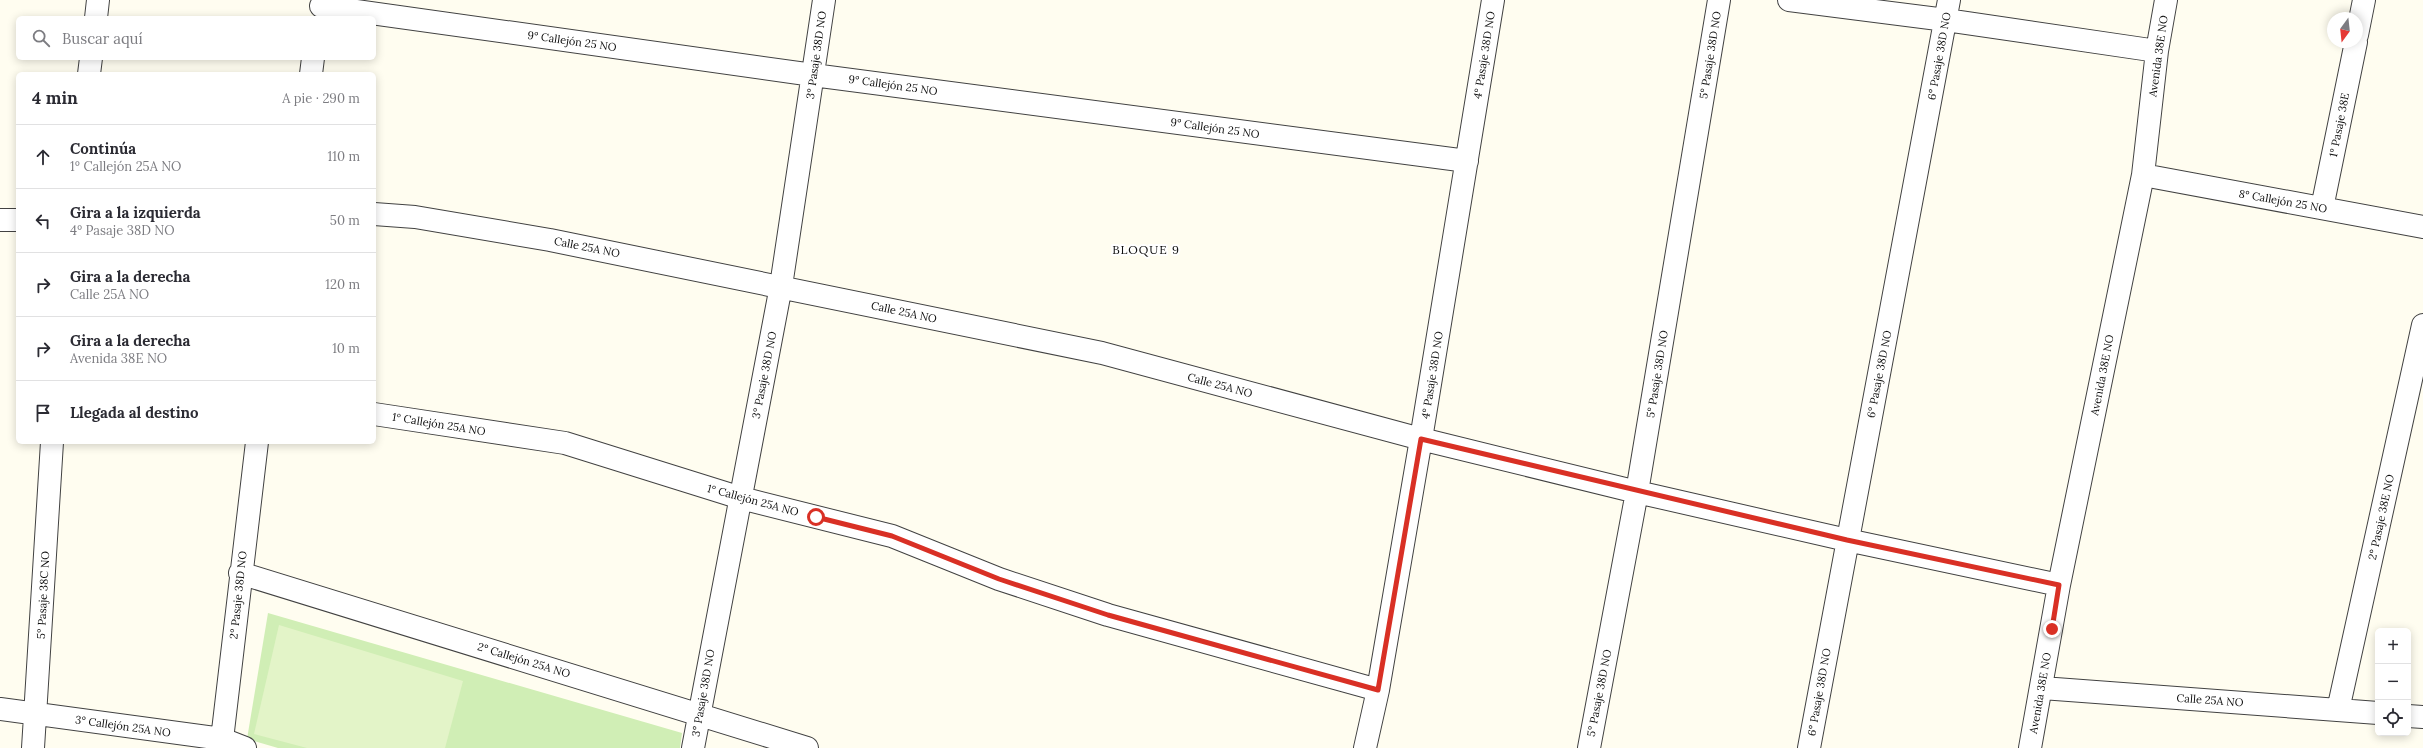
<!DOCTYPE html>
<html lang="es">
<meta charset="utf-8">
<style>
:root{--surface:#fff;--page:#f2f2f3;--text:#2b2b33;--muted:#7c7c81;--line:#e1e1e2}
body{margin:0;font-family:Lora,serif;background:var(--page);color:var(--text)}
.controls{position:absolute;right:12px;bottom:12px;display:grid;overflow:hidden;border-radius:6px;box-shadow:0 2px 10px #0003}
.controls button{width:36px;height:36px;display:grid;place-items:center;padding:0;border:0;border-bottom:1px solid var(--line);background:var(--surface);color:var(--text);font:20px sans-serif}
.compass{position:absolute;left:2327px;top:12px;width:36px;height:36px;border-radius:50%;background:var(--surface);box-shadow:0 2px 10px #0003;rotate:195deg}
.stop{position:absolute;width:12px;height:12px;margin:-9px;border:3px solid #d93025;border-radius:50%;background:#fff}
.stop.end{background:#d93025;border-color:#fff;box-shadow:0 1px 4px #0008}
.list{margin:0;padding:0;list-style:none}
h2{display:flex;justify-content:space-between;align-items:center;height:52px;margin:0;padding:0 16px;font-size:17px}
h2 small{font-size:13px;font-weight:400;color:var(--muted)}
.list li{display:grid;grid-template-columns:26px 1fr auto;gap:12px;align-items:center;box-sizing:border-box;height:64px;padding:0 16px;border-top:1px solid var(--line)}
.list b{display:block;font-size:15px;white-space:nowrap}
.list p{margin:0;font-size:13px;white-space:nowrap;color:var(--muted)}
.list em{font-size:13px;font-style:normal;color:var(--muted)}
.icon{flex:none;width:22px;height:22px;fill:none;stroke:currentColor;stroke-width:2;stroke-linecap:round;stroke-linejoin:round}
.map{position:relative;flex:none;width:2423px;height:748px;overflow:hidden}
.search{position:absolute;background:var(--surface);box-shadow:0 2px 10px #0003;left:16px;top:16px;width:360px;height:44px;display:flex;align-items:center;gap:10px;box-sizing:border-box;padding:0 14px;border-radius:6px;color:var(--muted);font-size:15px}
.panel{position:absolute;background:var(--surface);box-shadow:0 2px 10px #0003;left:16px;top:72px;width:360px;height:372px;border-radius:6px}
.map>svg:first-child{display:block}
</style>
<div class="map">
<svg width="2423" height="748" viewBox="0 0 2423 748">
<rect width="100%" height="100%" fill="#fffdf0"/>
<!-- green -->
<path fill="#d0eeb5" d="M268 613 682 733 680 748H278L247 739Z"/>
<!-- pitch -->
<path fill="#e3f4c8" d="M279 625 463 681 445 748H307L254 734Z"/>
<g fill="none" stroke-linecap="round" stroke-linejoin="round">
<defs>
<path id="minor" d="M1789 0 1946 20 2157 51
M321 6 813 75 1467 161
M96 18 98 0
M2357 35 2364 0
M89 74 91 58
M311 74 313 58
M2143 175 2423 227
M2322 208 2356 42
M374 214 415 217 550 240 1102 353 1421 439 1637 492 1847 540 2059 585
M0 220H18
M374 414 565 443 741 498 892 536 999 579 1108 615 1378 690
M240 573 807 748
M2042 688 2378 713
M0 709 222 739 245 748
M2338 710 2423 325
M2408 716 2423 717
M33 748 52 442
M221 748 257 442
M693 748 781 286 824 0
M1365 748 1378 690 1421 439 1493 0
M1589 748 1637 492 1719 0
M1809 748 1949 0
M2030 748 2059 585 2143 175 2157 51 2166 0"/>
</defs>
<!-- minor casing -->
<use href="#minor" stroke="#424242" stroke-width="24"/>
<!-- minor -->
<use href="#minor" stroke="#fff" stroke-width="22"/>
</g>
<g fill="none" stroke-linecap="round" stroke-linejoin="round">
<!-- route -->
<path stroke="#d93025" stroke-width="5" d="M816 517 892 536 999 579 1108 615 1378 690 1421 439 1847 540 2059 585 2052 629"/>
</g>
<g text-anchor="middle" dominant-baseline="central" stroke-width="4" stroke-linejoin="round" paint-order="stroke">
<!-- street labels -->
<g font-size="11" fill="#0f0f0f" stroke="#fff">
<text transform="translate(572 41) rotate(8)">9° Callejón 25 NO</text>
<text transform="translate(816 55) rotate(-82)">3° Pasaje 38D NO</text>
<text transform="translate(1484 55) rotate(-81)">4° Pasaje 38D NO</text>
<text transform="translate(1710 55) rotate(-81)">5° Pasaje 38D NO</text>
<text transform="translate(1939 56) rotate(-80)">6° Pasaje 38D NO</text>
<text transform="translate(2158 56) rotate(-82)">Avenida 38E NO</text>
<text transform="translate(893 85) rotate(8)">9° Callejón 25 NO</text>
<text transform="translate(2339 125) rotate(-79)">1° Pasaje 38E</text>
<text transform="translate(1215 128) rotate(8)">9° Callejón 25 NO</text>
<text transform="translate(2283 201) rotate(10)">8° Callejón 25 NO</text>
<text transform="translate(587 247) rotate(11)">Calle 25A NO</text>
<text transform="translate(904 312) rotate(12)">Calle 25A NO</text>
<text transform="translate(1657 374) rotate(-81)">5° Pasaje 38D NO</text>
<text transform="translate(1879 374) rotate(-79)">6° Pasaje 38D NO</text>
<text transform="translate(764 375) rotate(-79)">3° Pasaje 38D NO</text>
<text transform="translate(1432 375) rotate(-81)">4° Pasaje 38D NO</text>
<text transform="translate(2102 375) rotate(-79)">Avenida 38E NO</text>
<text transform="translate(1220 385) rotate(15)">Calle 25A NO</text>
<text transform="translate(439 424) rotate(9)">1° Callejón 25A NO</text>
<text transform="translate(753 500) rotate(15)">1° Callejón 25A NO</text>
<text transform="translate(2381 517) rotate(-78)">2° Pasaje 38E NO</text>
<text transform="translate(43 595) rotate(-87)">5° Pasaje 38C NO</text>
<text transform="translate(238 595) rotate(-84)">2° Pasaje 38D NO</text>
<text transform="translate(524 660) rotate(17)">2° Callejón 25A NO</text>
<text transform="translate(1819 692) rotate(-80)">6° Pasaje 38D NO</text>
<text transform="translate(703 693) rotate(-80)">3° Pasaje 38D NO</text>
<text transform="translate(1599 693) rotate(-79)">5° Pasaje 38D NO</text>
<text transform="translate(2040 693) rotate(-80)">Avenida 38E NO</text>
<text transform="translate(2210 700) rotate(4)">Calle 25A NO</text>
<text transform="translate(123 726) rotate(8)">3° Callejón 25A NO</text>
</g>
<!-- neighbourhood labels -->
<g font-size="12" letter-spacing="1" fill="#0f0f0f" stroke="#fff">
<text x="1146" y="249">BLOQUE 9</text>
</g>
</g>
</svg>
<div class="controls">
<button>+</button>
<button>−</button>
<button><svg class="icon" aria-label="locate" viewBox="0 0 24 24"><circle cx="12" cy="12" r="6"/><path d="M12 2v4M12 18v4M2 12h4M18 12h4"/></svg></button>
</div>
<svg class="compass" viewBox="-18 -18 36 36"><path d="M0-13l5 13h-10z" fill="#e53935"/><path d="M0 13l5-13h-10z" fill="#7c7c81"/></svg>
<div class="stop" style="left:816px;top:517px"></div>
<div class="stop end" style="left:2052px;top:629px"></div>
<div class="search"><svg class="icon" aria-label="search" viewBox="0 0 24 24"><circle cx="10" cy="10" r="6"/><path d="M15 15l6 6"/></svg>Buscar aquí</div>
<section class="panel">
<h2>4 min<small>A pie · 290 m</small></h2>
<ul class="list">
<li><svg class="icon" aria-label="ahead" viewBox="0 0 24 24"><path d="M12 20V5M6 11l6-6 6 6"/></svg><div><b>Continúa</b><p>1° Callejón 25A NO</p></div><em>110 m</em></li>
<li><svg class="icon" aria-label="left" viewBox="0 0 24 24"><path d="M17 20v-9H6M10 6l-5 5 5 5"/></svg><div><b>Gira a la izquierda</b><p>4° Pasaje 38D NO</p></div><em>50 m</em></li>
<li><svg class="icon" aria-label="right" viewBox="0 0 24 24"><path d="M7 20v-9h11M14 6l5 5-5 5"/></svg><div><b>Gira a la derecha</b><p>Calle 25A NO</p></div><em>120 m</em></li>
<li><svg class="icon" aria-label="right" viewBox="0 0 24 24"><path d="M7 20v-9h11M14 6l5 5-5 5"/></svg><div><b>Gira a la derecha</b><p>Avenida 38E NO</p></div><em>10 m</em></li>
<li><svg class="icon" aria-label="arrive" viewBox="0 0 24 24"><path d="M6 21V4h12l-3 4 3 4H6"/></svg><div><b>Llegada al destino</b></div></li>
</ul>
</section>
</div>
